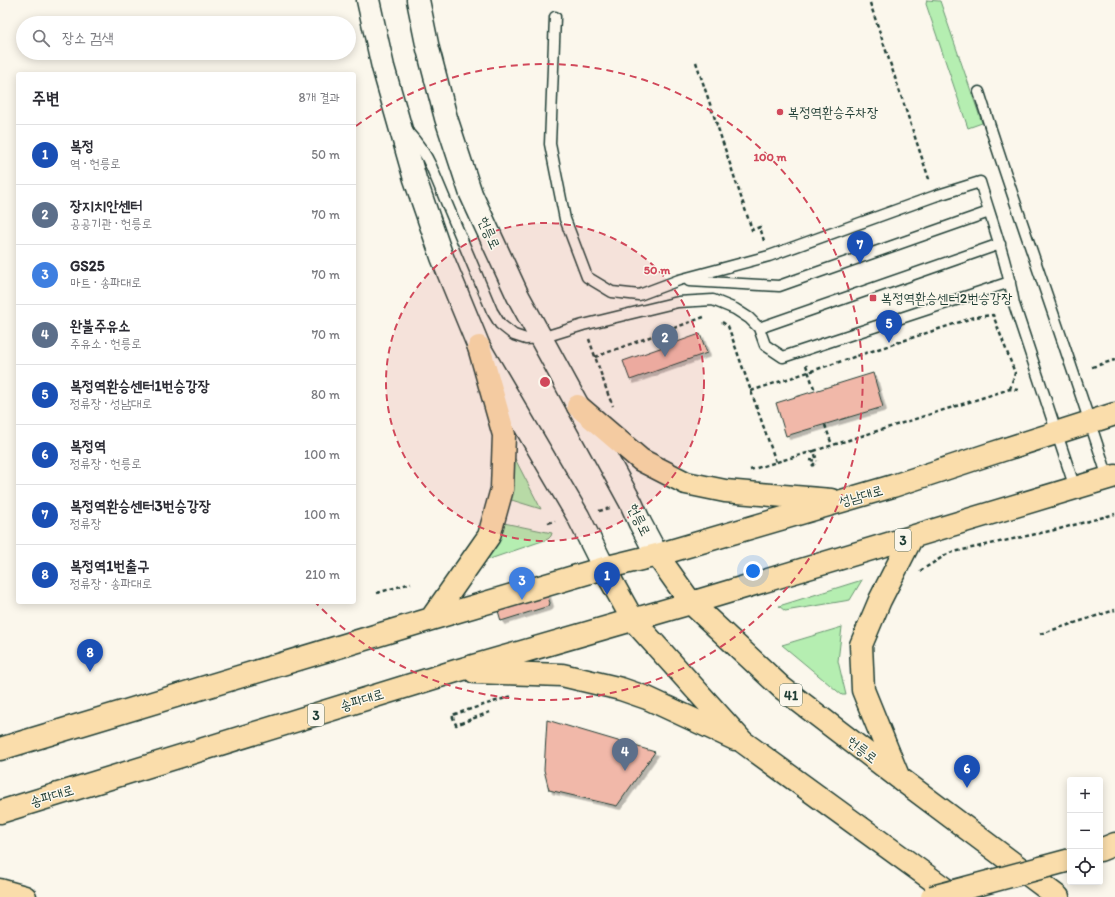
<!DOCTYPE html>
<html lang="ko">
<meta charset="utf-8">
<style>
:root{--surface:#fff;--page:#f7f7f7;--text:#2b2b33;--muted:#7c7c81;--line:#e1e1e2;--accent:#d1495b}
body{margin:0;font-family:Itim,"Poor Story",sans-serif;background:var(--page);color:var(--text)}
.controls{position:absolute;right:12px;bottom:12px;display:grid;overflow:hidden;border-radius:4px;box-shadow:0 2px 10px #0003}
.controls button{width:36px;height:36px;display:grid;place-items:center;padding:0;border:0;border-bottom:1px solid var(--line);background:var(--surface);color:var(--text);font:20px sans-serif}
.you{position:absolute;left:753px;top:571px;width:14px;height:14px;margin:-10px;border:3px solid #fff;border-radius:50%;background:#1a73e8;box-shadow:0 0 0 6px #1a73e833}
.badge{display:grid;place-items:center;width:26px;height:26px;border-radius:50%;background:var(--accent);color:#fff;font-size:13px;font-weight:700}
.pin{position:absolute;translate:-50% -33px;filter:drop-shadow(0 1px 2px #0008)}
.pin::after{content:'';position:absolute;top:21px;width:14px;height:12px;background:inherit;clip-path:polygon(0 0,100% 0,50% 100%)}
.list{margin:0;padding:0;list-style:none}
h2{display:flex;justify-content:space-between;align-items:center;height:52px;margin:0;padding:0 16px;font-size:17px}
h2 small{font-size:13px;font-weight:400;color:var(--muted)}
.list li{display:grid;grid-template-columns:26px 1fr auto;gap:12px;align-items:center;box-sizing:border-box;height:60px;padding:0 16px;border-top:1px solid var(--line)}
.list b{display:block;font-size:15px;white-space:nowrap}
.list p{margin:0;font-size:13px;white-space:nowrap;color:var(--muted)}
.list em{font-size:13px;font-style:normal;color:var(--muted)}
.icon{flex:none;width:22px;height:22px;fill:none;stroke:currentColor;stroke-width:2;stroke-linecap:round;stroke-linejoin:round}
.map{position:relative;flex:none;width:1115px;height:897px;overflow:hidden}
.search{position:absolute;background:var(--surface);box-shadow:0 2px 10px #0003;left:16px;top:16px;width:340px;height:44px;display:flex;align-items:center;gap:10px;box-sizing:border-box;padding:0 14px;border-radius:22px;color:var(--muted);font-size:15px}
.panel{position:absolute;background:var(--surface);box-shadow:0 2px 10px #0003;left:16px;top:72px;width:340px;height:532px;border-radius:4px}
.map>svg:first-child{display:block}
</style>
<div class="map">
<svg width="1115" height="897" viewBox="0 0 1115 897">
<defs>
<filter id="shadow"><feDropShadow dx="3.5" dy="3.5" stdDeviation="0" flood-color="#0004"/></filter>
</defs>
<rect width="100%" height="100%" fill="#fbf7ec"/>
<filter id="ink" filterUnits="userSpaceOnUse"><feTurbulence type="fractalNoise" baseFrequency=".025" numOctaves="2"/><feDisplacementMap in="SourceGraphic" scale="8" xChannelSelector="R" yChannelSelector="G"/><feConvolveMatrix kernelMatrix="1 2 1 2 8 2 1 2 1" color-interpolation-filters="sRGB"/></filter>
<g filter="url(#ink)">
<!-- green -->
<path fill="#b5eeb1" stroke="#6a9672" d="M927 0 940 1 982 123 968 128 926 4Z
M511 451 541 509 505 498Z
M499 522 552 533 551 536 548 539 484 561Z
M862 580 850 600 785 611 779 606Z
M842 627 838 661 846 695H842L782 645Z"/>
<!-- building -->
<path fill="#f1b8a9" stroke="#1f3d34" filter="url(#shadow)" d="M700 334 707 353 630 380 623 361Z
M873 373 883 407 786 436 776 403Z
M543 582 550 603 549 606 501 621 494 597Z
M547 720 655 752 617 806 549 790 544 770Z"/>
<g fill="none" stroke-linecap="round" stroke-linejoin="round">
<defs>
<path id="service" d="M555 17 550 144 565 219 587 277 612 292 639 295 679 280 769 256 935 196 980 182C992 222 1007 262 1014 304L1075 488
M979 92C1020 222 1067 349 1108 478
M407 131C417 142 425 152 431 166L492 311 500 324 514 335 526 339 541 338 583 325 678 302 713 300 735 309 749 318 759 328 765 345 783 357 1010 282
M689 281 779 286 989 212
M759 328 1000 244"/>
<path id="secondary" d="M368 0 383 67 415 179 442 257 479 347 578 516 604 568
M418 0 428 49 446 118 471 194 518 296 631 503 640 523 657 555"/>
<path id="primary" d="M578 406 641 460 686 483 725 491 831 500
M657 555 691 603 782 688 898 777 1058 897
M604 568 633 620 743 742 956 897
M431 619 489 536 502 489 504 435 479 347
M475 672 562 675 621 689 647 698 735 739
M0 749 431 619 604 568 657 555 893 486 987 455 1115 414
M898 776 863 690 861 645 880 600 912 537
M0 812 456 671 691 603 1115 476"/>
<path id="motorway" d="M1100 850 1115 844
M0 890 25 897"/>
</defs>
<!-- service casing -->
<use href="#service" stroke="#1f3d34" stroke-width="13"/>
<!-- secondary casing -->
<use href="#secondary" stroke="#1f3d34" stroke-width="25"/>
<!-- primary casing -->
<use href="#primary" stroke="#1f3d34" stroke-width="25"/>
<!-- motorway casing -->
<use href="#motorway" stroke="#1f3d34" stroke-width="25"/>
<!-- path -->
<path stroke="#1f3d34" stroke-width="2.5" stroke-dasharray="4 3" stroke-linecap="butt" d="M870 3 930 182
M696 62 752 230 760 227 764 241
M722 322 728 326 776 462
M589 339 609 397 613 406
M595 357 704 317
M806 365 815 391
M1092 367 1115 360
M751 391 975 317 993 315 1015 373 1010 389
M825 425 832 445
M814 451 1010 389 1019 390
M810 460 817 461
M812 466 817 461
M750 470 814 451 817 461
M599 511 610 508
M548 523 555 521
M920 571 949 553 1059 529 1115 514
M377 593 411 583
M1040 634 1115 610
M490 712 456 725 452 715 512 696"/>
<!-- service -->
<use href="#service" stroke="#fbf7ec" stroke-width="10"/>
<!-- secondary -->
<use href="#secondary" stroke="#fbf7ec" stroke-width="22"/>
<!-- primary -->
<use href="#primary" stroke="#faddab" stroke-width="22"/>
<!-- motorway -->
<use href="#motorway" stroke="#faddab" stroke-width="22"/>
<defs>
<path id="motorway-bridge" d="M932 897 1070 860"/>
</defs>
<!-- motorway-bridge casing -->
<use href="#motorway-bridge" stroke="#1f3d34" stroke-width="25" stroke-linecap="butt"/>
<!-- motorway-bridge -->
<use href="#motorway-bridge" stroke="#faddab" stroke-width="22"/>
</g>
</g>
<!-- distance rings -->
<circle cx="545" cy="382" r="159" fill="#d1495b" fill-opacity=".12"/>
<g fill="none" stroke="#d1495b" stroke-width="2" stroke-dasharray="7 5">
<circle cx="545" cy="382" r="159"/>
<path d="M356 126A318 318 0 1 1 316 603"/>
</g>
<!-- markers -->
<g fill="#d1495b" stroke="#fbf7ec" stroke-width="1.5">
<circle cx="780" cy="112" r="4"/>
<rect x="869" y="294" width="8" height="8" rx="2"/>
</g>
<g text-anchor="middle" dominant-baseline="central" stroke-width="3" stroke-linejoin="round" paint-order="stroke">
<!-- shield labels -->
<g fill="#fbf7ec" stroke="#61756b" stroke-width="1">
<rect x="895" y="529" width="16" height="22" rx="3"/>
<rect x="780" y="684" width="22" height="22" rx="3"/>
<rect x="308" y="704" width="16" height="22" rx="3"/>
</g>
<g font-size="13" font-weight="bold" fill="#1f3d34">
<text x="903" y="540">3</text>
<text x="791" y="695">41</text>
<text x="316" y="715">3</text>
</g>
<!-- poi labels -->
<g font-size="14" fill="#1f3d34" stroke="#fbf7ec" text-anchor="start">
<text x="788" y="112">복정역환승주차장</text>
<text x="881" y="298">복정역환승센터2번승강장</text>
</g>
<!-- street labels -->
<g font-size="14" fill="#1f3d34" stroke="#fbf7ec">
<text transform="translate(489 233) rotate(66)">헌릉로</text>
<text transform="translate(861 496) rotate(-16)">성남대로</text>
<text transform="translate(639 520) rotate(64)">헌릉로</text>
<text transform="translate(362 700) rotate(-17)">송파대로</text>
<text transform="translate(862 750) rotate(38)">헌릉로</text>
<text transform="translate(52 796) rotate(-17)">송파대로</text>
</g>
</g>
<circle cx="545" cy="382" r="6" fill="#d1495b" stroke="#fbf7ec" stroke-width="2"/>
<g font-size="12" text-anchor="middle" font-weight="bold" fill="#d1495b" stroke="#fbf7ec" stroke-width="3" stroke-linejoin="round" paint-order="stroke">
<text x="770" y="161">100 m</text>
<text x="657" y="274">50 m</text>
</g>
</svg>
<div class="controls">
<button>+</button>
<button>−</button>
<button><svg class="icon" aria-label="locate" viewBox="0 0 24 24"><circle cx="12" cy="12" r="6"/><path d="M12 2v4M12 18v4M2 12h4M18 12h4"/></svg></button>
</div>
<div class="you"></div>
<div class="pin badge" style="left:607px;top:595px;background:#1a4fb4">1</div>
<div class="pin badge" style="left:665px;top:357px;background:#5c6f8a">2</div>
<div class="pin badge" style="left:522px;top:600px;background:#3f7fe0">3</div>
<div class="pin badge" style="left:625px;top:771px;background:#5c6f8a">4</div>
<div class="pin badge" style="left:889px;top:343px;background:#1a4fb4">5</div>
<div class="pin badge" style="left:967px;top:788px;background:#1a4fb4">6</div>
<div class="pin badge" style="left:860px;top:264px;background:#1a4fb4">7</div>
<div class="pin badge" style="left:90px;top:672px;background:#1a4fb4">8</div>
<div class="search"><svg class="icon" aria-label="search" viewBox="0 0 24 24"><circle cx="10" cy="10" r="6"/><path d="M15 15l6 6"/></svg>장소 검색</div>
<section class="panel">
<h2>주변<small>8개 결과</small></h2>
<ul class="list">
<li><span class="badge" style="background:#1a4fb4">1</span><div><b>복정</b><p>역 · 헌릉로</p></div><em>50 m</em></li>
<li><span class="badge" style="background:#5c6f8a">2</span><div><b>장지치안센터</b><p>공공기관 · 헌릉로</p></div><em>70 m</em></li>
<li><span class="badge" style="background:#3f7fe0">3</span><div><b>GS25</b><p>마트 · 송파대로</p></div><em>70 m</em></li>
<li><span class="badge" style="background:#5c6f8a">4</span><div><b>완불주유소</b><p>주유소 · 헌릉로</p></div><em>70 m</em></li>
<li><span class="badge" style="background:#1a4fb4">5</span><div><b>복정역환승센터1번승강장</b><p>정류장 · 성남대로</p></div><em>80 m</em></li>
<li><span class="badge" style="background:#1a4fb4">6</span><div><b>복정역</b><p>정류장 · 헌릉로</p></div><em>100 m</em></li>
<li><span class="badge" style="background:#1a4fb4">7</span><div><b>복정역환승센터3번승강장</b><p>정류장</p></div><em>100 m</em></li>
<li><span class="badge" style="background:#1a4fb4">8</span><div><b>복정역1번출구</b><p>정류장 · 송파대로</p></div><em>210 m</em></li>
</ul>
</section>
</div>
